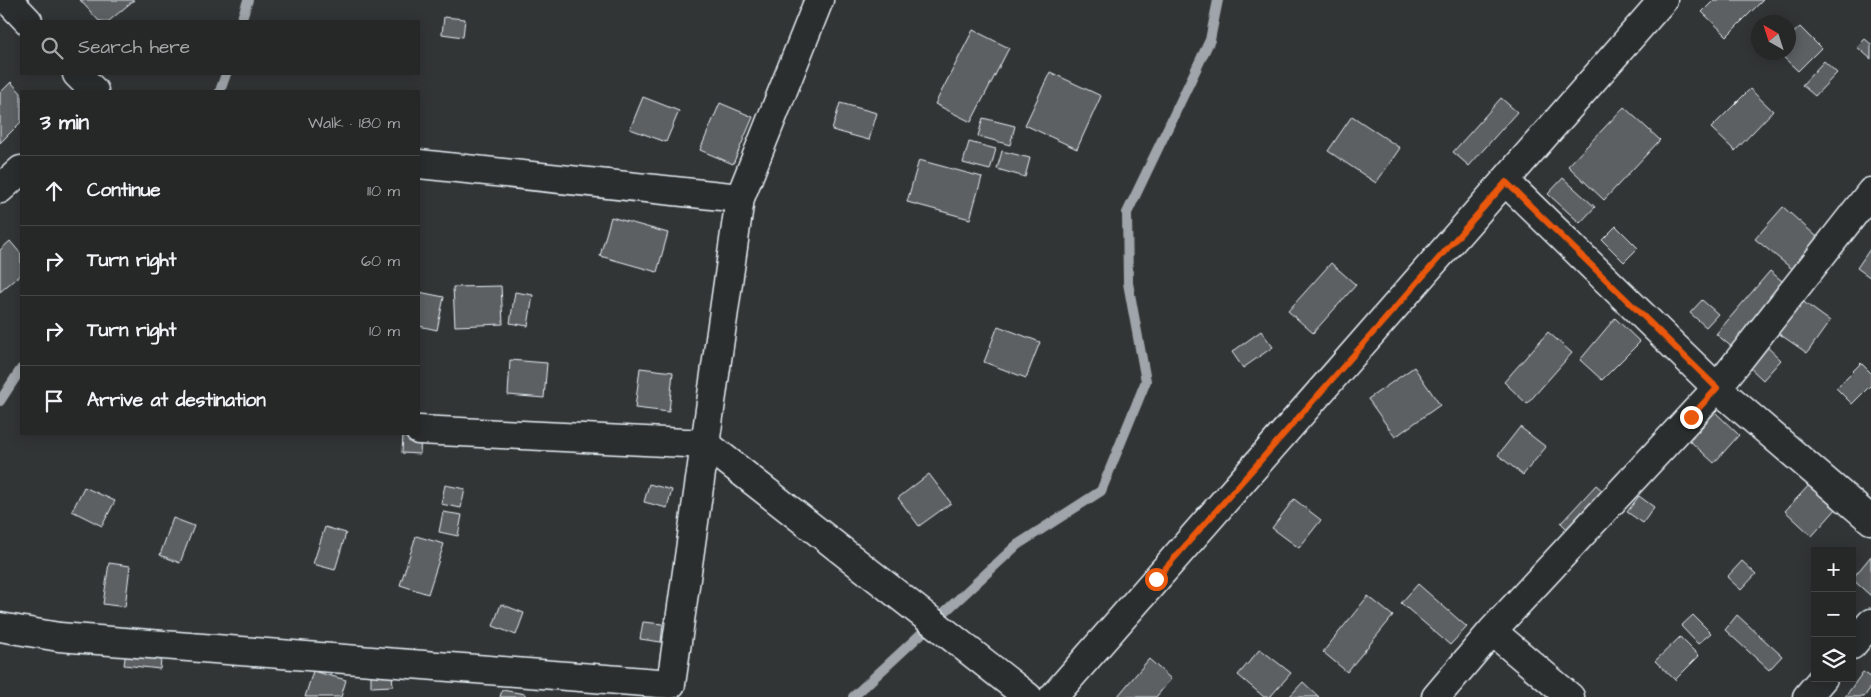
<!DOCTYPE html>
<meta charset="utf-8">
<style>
:root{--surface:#262828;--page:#2e3030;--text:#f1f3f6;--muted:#a4a6a8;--line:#424445}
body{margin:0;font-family:"Architects Daughter",sans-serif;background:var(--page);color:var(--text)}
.controls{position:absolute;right:15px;bottom:15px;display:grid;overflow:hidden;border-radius:0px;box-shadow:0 2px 12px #0003}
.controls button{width:45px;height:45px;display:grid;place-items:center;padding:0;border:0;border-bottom:1px solid var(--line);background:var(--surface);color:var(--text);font:25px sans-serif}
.compass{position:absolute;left:1751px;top:15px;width:45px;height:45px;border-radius:50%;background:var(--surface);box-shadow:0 2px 12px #0003;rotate:321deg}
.stop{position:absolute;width:15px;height:15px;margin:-11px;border:4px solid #ea580c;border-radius:50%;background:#fff}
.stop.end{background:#ea580c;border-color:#fff;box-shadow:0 1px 5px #0008}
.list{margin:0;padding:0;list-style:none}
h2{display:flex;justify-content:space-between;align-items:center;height:65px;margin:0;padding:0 20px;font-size:21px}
h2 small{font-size:16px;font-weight:400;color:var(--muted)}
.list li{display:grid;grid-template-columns:32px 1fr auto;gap:15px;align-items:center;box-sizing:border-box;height:70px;padding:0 20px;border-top:1px solid var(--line)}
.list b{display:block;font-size:19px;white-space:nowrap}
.list em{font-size:16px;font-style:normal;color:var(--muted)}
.icon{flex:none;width:28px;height:28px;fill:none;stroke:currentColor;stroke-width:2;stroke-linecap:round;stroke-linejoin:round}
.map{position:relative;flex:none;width:1871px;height:697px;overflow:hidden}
.search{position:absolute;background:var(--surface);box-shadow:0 2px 12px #0003;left:20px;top:20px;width:400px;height:55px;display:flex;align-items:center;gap:12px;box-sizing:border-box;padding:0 18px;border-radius:0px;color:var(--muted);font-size:19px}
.panel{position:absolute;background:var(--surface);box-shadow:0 2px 12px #0003;left:20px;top:90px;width:400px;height:345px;border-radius:0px}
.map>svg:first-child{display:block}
</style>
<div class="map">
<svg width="1871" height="697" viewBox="0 0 1871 697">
<rect width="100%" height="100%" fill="#323536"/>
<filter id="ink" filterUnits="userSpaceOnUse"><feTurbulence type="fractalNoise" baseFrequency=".02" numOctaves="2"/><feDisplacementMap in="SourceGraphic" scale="10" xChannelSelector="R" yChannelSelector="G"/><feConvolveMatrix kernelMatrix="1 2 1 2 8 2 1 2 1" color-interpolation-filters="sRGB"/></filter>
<g filter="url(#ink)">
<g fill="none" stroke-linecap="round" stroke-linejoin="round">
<!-- stream -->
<path stroke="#9fa5aa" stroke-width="10" d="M241 21 248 0
M220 91 226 74
M0 401 21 369
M853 697 1017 545 1101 491 1146 381 1128 283 1127 213 1210 40 1218 0"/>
</g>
<!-- building -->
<path fill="#5c6063" stroke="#e8f1f8" d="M80 0H134L109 21H99Z
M1714 0H1763L1727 36 1702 12Z
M444 17 465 19 463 37 442 34Z
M1800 27 1821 48 1798 71 1778 52H1788V38Z
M973 30 1009 48 971 122 935 104Z
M1865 39 1871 44V59L1857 47Z
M1824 61 1837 73 1815 96 1802 85Z
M1050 72 1101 96 1077 149 1025 125Z
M11 82 21 93V122L0 143V93Z
M1750 89 1773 111 1735 151 1711 128Z
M643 97 679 111 666 142 630 129Z
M1501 98 1517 112 1469 166 1453 152Z
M720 103 753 117 733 164 700 150Z
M840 103 877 113 869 140 832 130Z
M1624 107 1660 140 1604 200 1568 166Z
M1352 116 1400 148 1376 183 1328 151Z
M983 118 1015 126 1010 145 978 136Z
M969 142 996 149 990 170 963 163Z
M1002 151 1030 158 1025 177 997 169Z
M919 160 982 177 970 219 907 202Z
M1563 178 1595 207 1580 223 1548 194Z
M1783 207 1823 242 1796 272 1755 239Z
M611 217 668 233 657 272 600 256Z
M1616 226 1638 248 1624 262 1602 240Z
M10 241 21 254V274L0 292V250Z
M1870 249 1871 250V278L1857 268Z
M1331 263 1356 285 1313 333 1288 311Z
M1770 271 1787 285 1733 348 1716 334Z
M501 286 503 324 455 326 453 287Z
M419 292 444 297 437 330 419 326Z
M515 292 533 295 528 326 510 323Z
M1798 298 1830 321 1807 353 1775 331Z
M1702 300 1718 314 1706 327 1690 313Z
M1615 318 1640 342 1602 380 1580 360Z
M998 326 1040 342 1026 378 984 362Z
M1261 331 1273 347 1243 368 1232 352Z
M1548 332 1572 353 1527 404 1504 382Z
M1764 344 1781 360 1763 380 1746 364Z
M510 360 547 363 544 398 508 395Z
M1861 363 1871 373V385L1852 404 1836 388Z
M1414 367 1440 405 1395 437 1368 399Z
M640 368 673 372 669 412 635 408Z
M1715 412 1739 435 1714 463 1690 441Z
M1520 427 1546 447 1523 475 1498 455Z
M403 434 421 435 420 454 402 453Z
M929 474 951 503 919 526 898 498Z
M1811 483 1838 507 1812 536 1785 511Z
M649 484 672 490 667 508 644 502Z
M445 485 465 489 461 508 441 504Z
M1596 485 1609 496 1573 535 1561 523Z
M84 487 115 501 102 526 72 511Z
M1639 496 1654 507 1643 523 1627 512Z
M1294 499 1321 520 1299 548 1272 528Z
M443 512 462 515 458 536 439 532Z
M173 518 194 526 180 563 160 555Z
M325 527 346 533 335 570 313 564Z
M416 536 444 544 428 594 400 585Z
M1871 556V596L1852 579Z
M1742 561 1756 574 1741 590 1727 577Z
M109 563 130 566 125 607 103 604Z
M1418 584 1467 627 1450 645 1401 603Z
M1368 596 1393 616 1347 672 1323 652Z
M501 604 524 613 516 635 493 626Z
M1693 615 1711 633 1698 644 1681 626Z
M1737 615 1782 656 1769 670 1725 630Z
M643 622 663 624 661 642 640 639Z
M1680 637 1699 656 1675 680 1655 661Z
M127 644 162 649 160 669 124 665Z
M1260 649 1291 673 1270 697H1264L1238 675Z
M1149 659 1171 679 1156 697H1117Z
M313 671 346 680 341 697H305Z
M1863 672 1871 677V687L1864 697H1845Z
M371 675H392L393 686 371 687Z
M1303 682 1319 697H1289Z
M502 690 525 694V697H500Z"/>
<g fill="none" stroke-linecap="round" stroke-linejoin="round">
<defs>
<path id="minor" d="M8 0 28 21
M77 74 94 91
M419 164 740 198
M1505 181 1717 388 1871 520
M0 189 21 170
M419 430 706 444 1028 697
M0 627 59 637 671 684 740 198 819 0
M1492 631 1570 697
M1852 645 1871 623
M1053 697 1663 0
M1436 697 1492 631 1717 388 1871 192
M1807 697 1823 678"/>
</defs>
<!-- minor casing -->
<use href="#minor" stroke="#e8f1f8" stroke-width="31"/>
<!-- minor -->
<use href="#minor" stroke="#2a2d2e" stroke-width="28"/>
</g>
</g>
<g fill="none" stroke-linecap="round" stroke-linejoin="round" filter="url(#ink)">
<!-- route -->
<path stroke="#ea580c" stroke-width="6" d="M1156 579 1506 182 1717 388 1691 417"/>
</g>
</svg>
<div class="controls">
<button>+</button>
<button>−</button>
<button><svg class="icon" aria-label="layers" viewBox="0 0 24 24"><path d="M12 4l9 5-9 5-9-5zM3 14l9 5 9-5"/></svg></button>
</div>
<svg class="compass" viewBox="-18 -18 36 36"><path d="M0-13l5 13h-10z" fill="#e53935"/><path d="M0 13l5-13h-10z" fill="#a4a6a8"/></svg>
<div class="stop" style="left:1156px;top:579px"></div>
<div class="stop end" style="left:1691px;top:417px"></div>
<div class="search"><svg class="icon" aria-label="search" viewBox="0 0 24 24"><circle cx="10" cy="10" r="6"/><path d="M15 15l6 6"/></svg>Search here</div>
<section class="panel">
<h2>3 min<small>Walk · 180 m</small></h2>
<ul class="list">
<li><svg class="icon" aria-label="ahead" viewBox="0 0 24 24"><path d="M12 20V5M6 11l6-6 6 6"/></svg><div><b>Continue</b></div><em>110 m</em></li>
<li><svg class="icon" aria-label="right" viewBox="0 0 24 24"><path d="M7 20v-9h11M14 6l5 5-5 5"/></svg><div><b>Turn right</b></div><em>60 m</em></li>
<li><svg class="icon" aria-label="right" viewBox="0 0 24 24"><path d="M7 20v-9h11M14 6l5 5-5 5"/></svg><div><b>Turn right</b></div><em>10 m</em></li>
<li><svg class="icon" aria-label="arrive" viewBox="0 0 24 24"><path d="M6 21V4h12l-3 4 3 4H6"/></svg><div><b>Arrive at destination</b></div></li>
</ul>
</section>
</div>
